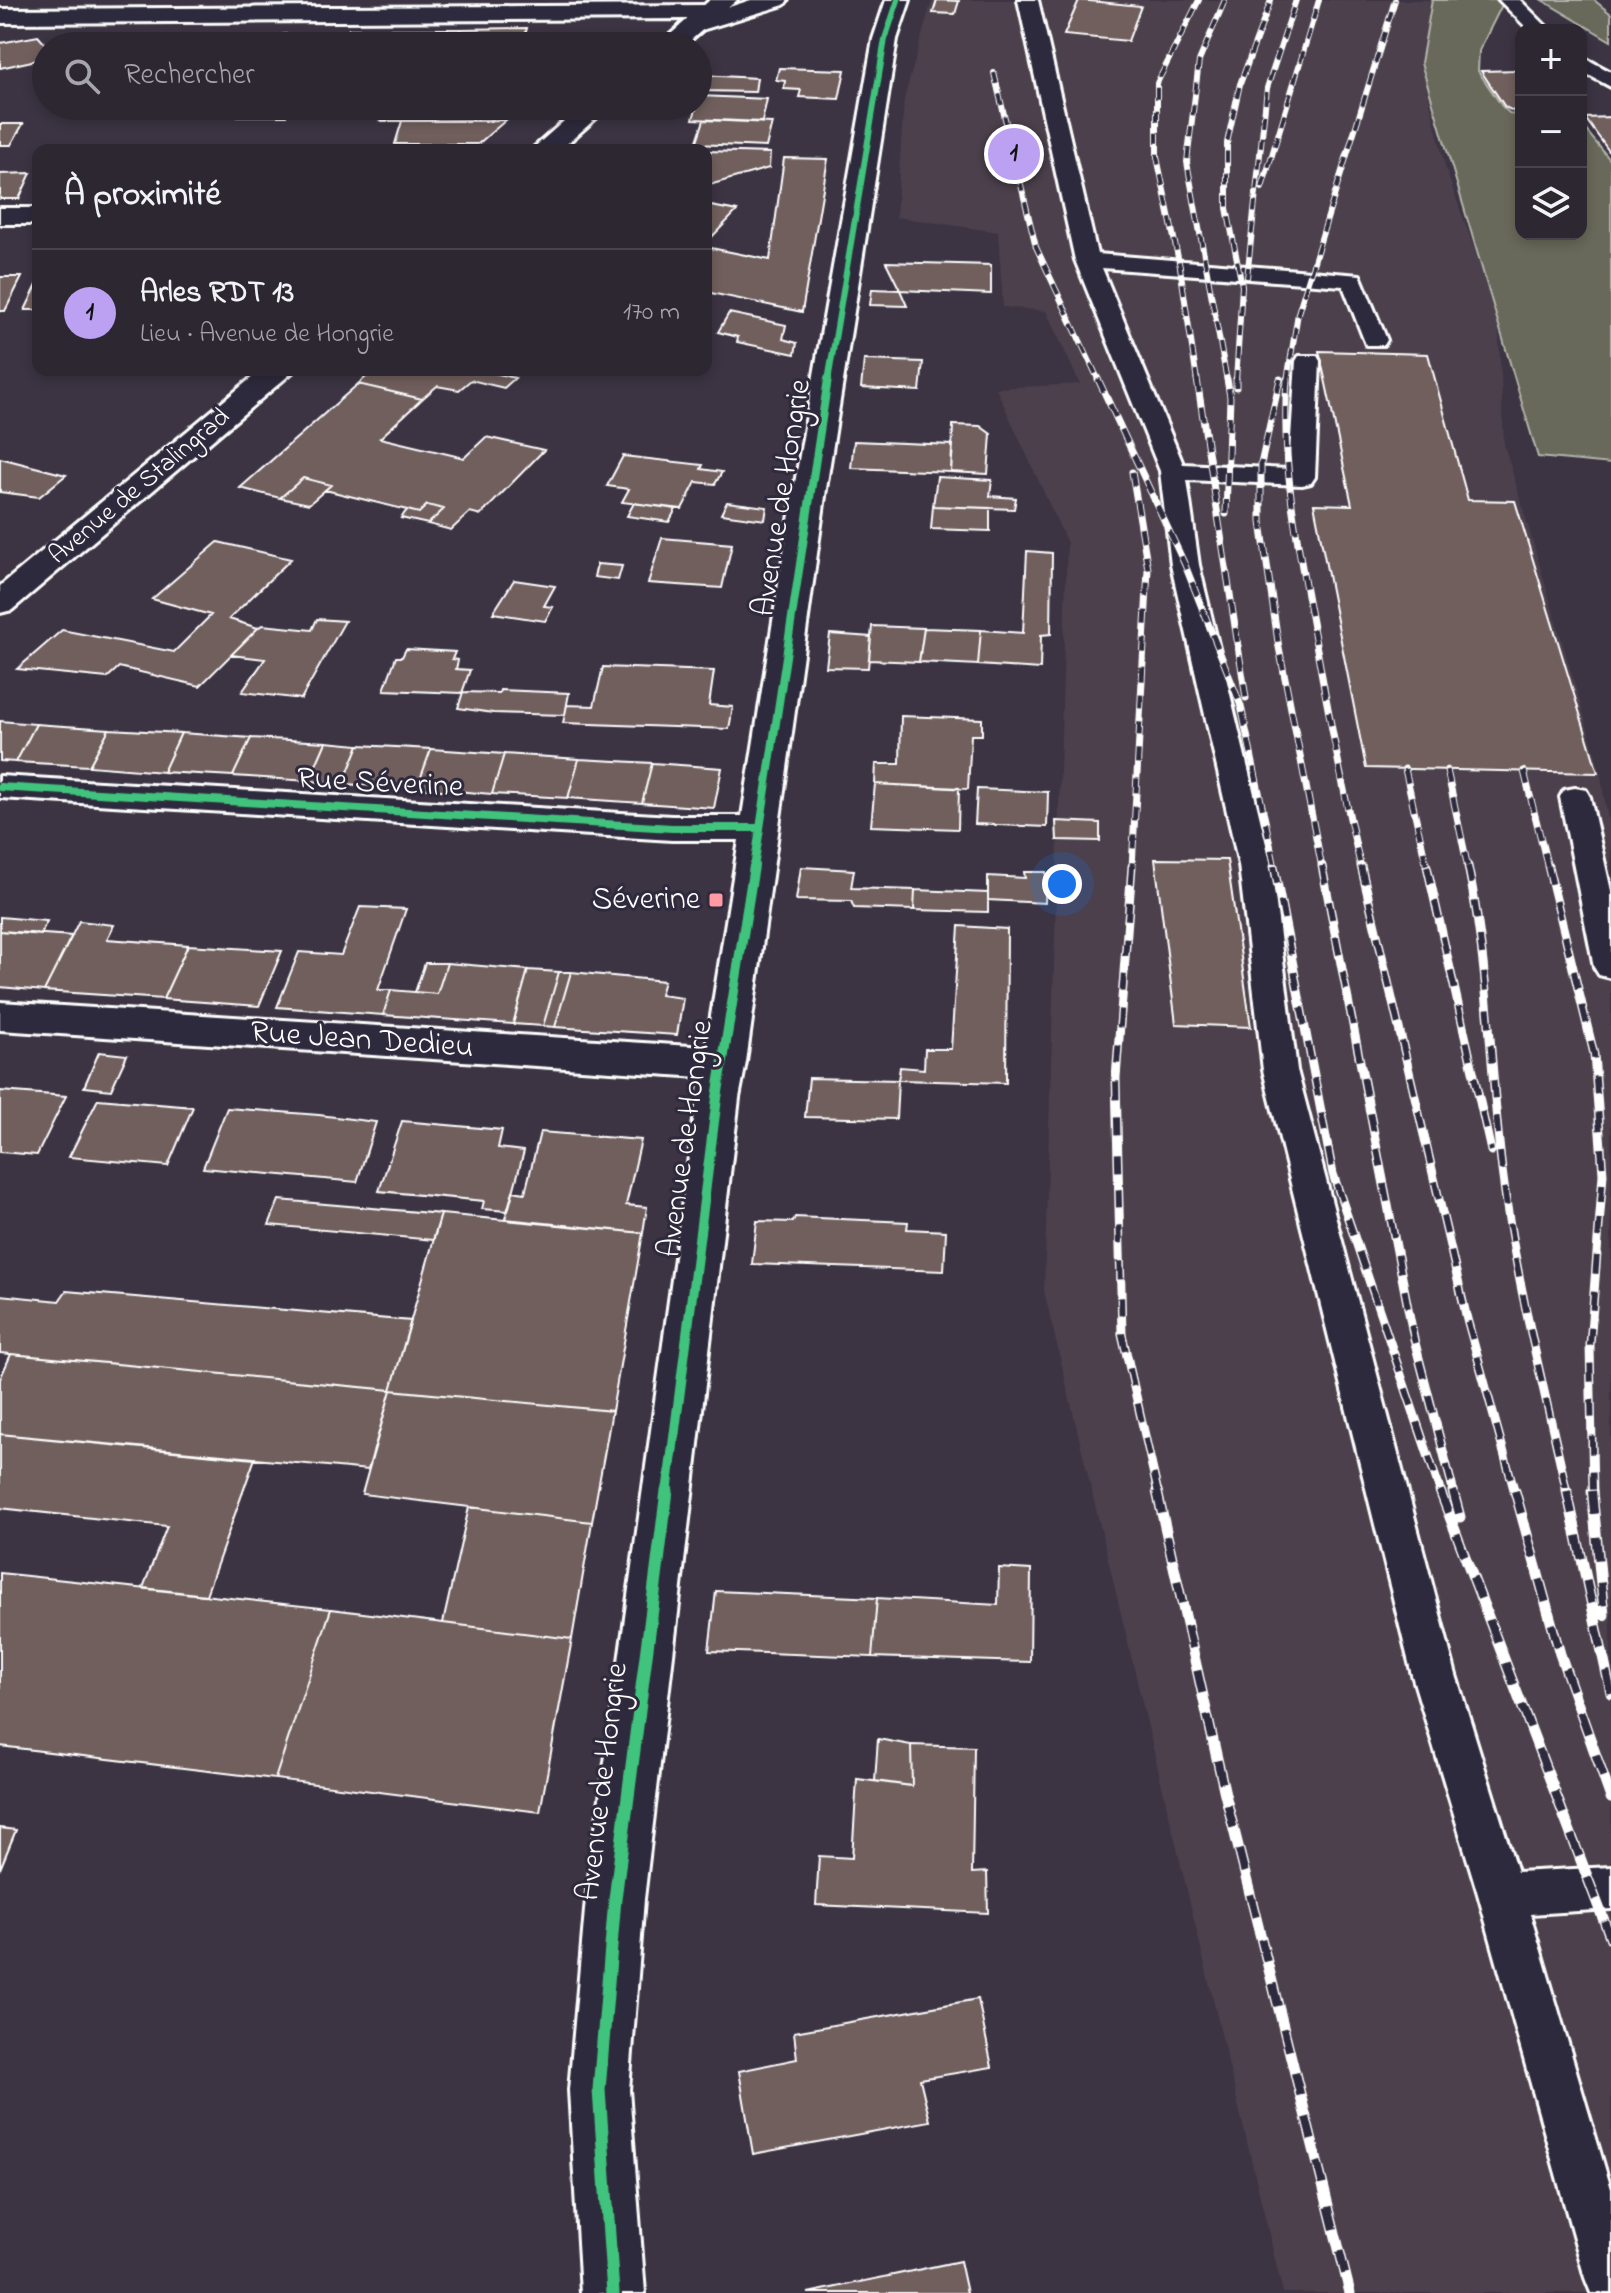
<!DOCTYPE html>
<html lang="fr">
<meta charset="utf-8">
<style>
:root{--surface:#2d2732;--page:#39333e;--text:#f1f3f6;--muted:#a7a5ac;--line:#48444d;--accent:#bca0f2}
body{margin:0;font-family:"Indie Flower",sans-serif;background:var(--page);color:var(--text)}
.controls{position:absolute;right:24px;top:24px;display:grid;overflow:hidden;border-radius:16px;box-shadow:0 4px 12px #0003}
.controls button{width:72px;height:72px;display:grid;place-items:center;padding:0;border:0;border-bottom:2px solid var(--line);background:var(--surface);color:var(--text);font:40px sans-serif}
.you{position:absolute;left:1062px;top:884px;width:28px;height:28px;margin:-20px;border:6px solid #fff;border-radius:50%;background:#1a73e8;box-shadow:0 0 0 12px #1a73e833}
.badge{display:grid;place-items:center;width:52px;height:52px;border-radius:50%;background:var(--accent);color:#111;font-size:26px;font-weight:700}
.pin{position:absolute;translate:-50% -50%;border:4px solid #fff;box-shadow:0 2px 8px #0006}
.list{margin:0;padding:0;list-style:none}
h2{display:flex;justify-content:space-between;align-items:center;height:104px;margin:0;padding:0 32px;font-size:34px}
h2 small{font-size:26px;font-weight:400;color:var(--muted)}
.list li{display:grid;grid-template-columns:52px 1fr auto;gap:24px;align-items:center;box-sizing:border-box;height:128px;padding:0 32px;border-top:2px solid var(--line)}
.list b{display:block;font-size:30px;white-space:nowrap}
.list p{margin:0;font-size:26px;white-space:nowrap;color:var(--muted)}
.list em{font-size:26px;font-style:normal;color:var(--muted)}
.icon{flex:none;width:44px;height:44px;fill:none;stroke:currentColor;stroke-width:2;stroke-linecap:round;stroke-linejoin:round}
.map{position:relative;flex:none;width:1611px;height:2293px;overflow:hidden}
.search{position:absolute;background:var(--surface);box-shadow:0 4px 12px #0003;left:32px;top:32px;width:680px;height:88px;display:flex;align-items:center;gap:20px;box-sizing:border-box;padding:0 28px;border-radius:44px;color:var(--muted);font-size:30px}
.panel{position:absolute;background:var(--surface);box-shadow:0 4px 12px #0003;left:32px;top:144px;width:680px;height:232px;border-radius:16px}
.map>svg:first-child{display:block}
</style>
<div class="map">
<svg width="1611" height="2293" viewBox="0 0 1611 2293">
<rect width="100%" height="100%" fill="#3c3443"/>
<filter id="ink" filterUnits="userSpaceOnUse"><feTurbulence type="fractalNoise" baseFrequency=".0125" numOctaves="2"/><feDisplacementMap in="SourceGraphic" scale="16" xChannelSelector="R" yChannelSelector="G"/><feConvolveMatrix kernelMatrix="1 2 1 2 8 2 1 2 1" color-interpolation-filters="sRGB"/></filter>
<g filter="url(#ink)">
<!-- built -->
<path fill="#4c414b" d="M932 0H1432L1421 64 1446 170 1498 315 1504 444 1600 770 1611 840V2293H1283L1044 1291 1067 543 996 388 1080 384 1046 311 1003 307 998 232 896 217 904 99Z"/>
<!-- green -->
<path fill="#67695a" stroke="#b3b4ac" stroke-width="2" d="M1432 0H1498L1502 5 1479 51 1478 71 1502 106 1509 113 1521 117V234H1581V124L1611 161V464L1538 457 1421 63Z
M1542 0H1594L1611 14V41Z"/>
<!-- building -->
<path fill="#705e5d" stroke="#fff" stroke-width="2" d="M937 0 959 1 955 14 933 13Z
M1079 0 1141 6 1128 41 1064 35Z
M527 28 522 46 456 45 461 29Z
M349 29H398L393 46H343Z
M398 29H461L456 45 393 46Z
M286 34 298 46H235L241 42Z
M38 36 47 46 46 58 0 68V43Z
M779 68 845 70 839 99 799 97 801 90 784 89 785 81 776 80Z
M1521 70V115L1505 107 1481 71Z
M700 75 757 78 755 92 700 91Z
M700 96 767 99 762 122 693 119Z
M225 106H288L286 116H221Z
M391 106H485L482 117H492L491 121H380L382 117 388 118Z
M1611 117V154L1585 118Z
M506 120 478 144H395L402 121Z
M704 120 772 123 766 147 696 144Z
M0 124H23L11 145H0Z
M706 151 770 153 769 168 706 186Z
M784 158 828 159 802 312 706 292V247L770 260Z
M31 173 19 199H0V174Z
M706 205 737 211 706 243Z
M886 262 991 265V294L900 290Z
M0 277H22L5 311H0Z
M38 283V310H25Z
M872 289 900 290 907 306 870 305Z
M729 313 786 325 783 339 797 343 795 354 737 342 738 337 718 332Z
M1319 351 1428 354 1468 500 1515 501 1598 773 1366 768 1314 504 1352 505Z
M864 360 923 362 920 391 861 388Z
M374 370H482L515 378 504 388 471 380 459 390 437 386 422 399 358 384Z
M358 384 422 399 380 438 464 458 486 437 544 450 481 515 470 512 451 530 428 524 444 509 427 505 419 513 407 510 325 490 331 485 303 478 280 498 240 488Z
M953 425 980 426 991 434 988 474 951 472Z
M854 441 953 445 951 472 851 468Z
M623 456 703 465 701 469 722 472 715 484 696 482 682 509 622 502 629 489 607 486Z
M0 458 66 475 39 497 0 492Z
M937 477 992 480 990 496 1016 498 1014 509 933 506Z
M303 478 331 485 309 504 280 498Z
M727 502 767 507 765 520 721 514Z
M634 503 676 509 669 522 627 516Z
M427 505 444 509 428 524 401 518 407 510 419 513Z
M933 506 990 508V531L931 529Z
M662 538 732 544 722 588 648 583Z
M218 542 291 559 229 619 258 628 200 686 119 667 107 678 17 669 62 630 174 652 211 615 152 599Z
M1027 551 1052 553 1051 634 1041 635 1040 669 978 665 981 630 1023 633Z
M597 564 622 566 618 580 594 577Z
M514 580 555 586 544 606 553 607 545 621 493 613Z
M317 619 345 621 301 699 242 692 265 659 231 655 258 628 262 625 312 630Z
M872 626 924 628 919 662 869 660Z
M924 628 981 630 978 665 919 662Z
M830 634 871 637 868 668 826 667Z
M406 649 455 652 452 659 458 660 456 669 470 670 462 693 384 690 396 657H402Z
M603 667 714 671 709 705 733 707 729 729 563 723 567 705 594 706Z
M500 690 569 693 565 715 493 713 458 708 463 692 499 693Z
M901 716 982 719V735H971L968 789 875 784 876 764H900Z
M0 721 36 724 16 762 0 761Z
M36 724 49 725 109 729 89 766 16 762Z
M109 729 181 733 163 772 89 766Z
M181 733 251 738 233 776 163 772Z
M251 738 326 742 309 781 233 776Z
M326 742 359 745 343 784 309 781Z
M359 745 431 749 417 788 343 784Z
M431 749 504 754 492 794 417 788Z
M504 754 579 759 568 798 492 794Z
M579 759 652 763 642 803 568 798Z
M652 763 722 768 714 808 642 803Z
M875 784 959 788 958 829 871 826Z
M977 789 1048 792 1047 827 975 824Z
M1056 821 1100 823V841L1057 840Z
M1155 859 1227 860 1251 1027 1176 1024Z
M801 867 854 870 851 888 915 890 914 910 854 908 851 901 796 900Z
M1024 872H1046L1045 903 988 900V876L1025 878Z
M915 890 988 893V912L914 910Z
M360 907 406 909 378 990H391L383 1015 277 1007 299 952 341 955Z
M0 917 47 921 40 935 0 931Z
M79 921 114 925 107 939 188 945 163 999 44 991Z
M959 926 1007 929 1006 1083 898 1080 900 1067 924 1069 925 1049H951Z
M0 931 72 936 44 991 0 987Z
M188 945 282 951 259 1006 163 999Z
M425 963H447L437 994 415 992Z
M447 963 528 970 513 1024 383 1015 391 990 437 994Z
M528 970 559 972 543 1026 513 1024Z
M559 972H571L555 1027 543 1026Z
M571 972 664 981 660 995 683 998 677 1035 555 1027Z
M99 1052 127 1055 111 1090 84 1087Z
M809 1078 898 1080 896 1119 805 1117Z
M0 1091 66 1096 37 1155 0 1152Z
M98 1099 193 1107 168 1166 69 1157Z
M227 1108 319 1115 376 1122 357 1182 203 1168Z
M402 1121 502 1130 498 1148 524 1151 508 1211 482 1209 484 1201 379 1191Z
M540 1132 641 1140 626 1205 647 1207 643 1233 505 1219 513 1191 525 1193Z
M279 1200 441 1214 433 1240 269 1225Z
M441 1214 643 1233 612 1411 391 1390Z
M795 1217 908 1222 907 1229 946 1231 944 1271 752 1264 757 1221 793 1222Z
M66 1291 411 1321 391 1390 0 1353V1295L59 1301Z
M11 1354 391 1390 368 1470 0 1434V1379Z
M391 1390 612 1411 592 1522 362 1494Z
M0 1434 255 1458 206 1595 143 1588 167 1526 0 1508Z
M469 1507 592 1522 572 1639 443 1623Z
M999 1568 1031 1570 1030 1662 872 1657 877 1598 998 1605Z
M0 1573 331 1609 275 1779 0 1746Z
M716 1591 877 1598 872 1657 709 1651Z
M331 1609 572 1639 540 1812 275 1779Z
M878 1739 911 1745 912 1786 875 1781Z
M911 1745 974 1747 972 1873 987 1872 988 1913 816 1905 819 1856 852 1858 857 1779 912 1786Z
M0 1828 16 1830 0 1869Z
M978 1999 992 2067 920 2079 930 2121 753 2154 739 2071 797 2059 794 2032Z
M960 2261 967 2293H808Z"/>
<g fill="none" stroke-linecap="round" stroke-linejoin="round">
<defs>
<path id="lane" d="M1018 0H1038L1097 254 1360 275 1387 340 1384 345H1366L1343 286 1102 268 1183 464 1289 469 1296 361 1299 356H1317L1320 361 1315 477 1311 483 1302 485 1187 480 1199 565 1271 865 1297 1070 1456 1675 1517 1872 1611 1867V1909L1530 1914 1611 2189V2293H1591L1585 2278 1478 1894 1412 1675 1263 1070 1239 865 1171 565 1160 471 1075 260Z
M1499 0H1520L1550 30H1529Z
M1581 56 1611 72V87L1581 71Z
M1575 788 1586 790 1590 797 1611 891V978L1599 975 1594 967 1560 797 1564 790Z"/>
<path id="street" d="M751 0H788L784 5 692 33 683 31 680 26 688 19 0 23V9L710 5 720 10Z
M886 0H910L897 39 826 489 746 1062 739 1098 644 1899 629 2090 645 2293H581L569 2090 586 1899 700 1077 0 1030V1002L706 1047 739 840H672L0 798V776L672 816H742L794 489 873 39Z
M0 208H38V224H0Z"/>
<path id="secondary" d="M710 0H737L684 46H657Z
M581 106H610L560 150H531Z
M261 370H295L12 610 0 613V586Z"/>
</defs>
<!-- lane casing -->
<use href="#lane" stroke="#fff" stroke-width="6"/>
<!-- street casing -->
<use href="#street" stroke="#fff" stroke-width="6"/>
<!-- secondary casing -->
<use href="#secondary" stroke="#fff" stroke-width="6"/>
<!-- lane -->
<use href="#lane" fill="#2f2a3d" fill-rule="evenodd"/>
<!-- street -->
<use href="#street" fill="#2f2a3d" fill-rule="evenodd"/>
<!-- secondary -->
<use href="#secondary" fill="#2f2a3d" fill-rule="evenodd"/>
<defs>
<path id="rail-far3" d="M1225 0 1199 61 1187 162 1227 381
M994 73 1036 247 1099 381
M1262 188 1319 0
M1247 278 1267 88 1296 0
M1197 381 1180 267 1157 157V83L1199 0
M1236 381 1242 286 1227 208V143L1240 84 1271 0
M1287 381 1298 313 1395 0"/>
<path id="rail-far2" d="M1098 379 1185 565 1241 706 1275 868
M1197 379 1246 698
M1280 379 1261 464V522L1278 642 1322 868
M1287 379C1281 462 1297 541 1312 622 1327 705 1342 787 1361 868
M1236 387V379
M1132 472 1148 569 1132 868
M1226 514 1230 397 1227 379
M1405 769 1427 868
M1447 770 1468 868
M1524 771 1548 868"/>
<path id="rail-far1" d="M1132 866 1116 1078 1122 1334 1158 1493
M1274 866 1333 1174 1441 1493
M1322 866 1414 1339 1454 1493
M1361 866 1467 1319 1515 1493
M1427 866 1491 1151
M1468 866C1489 966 1490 1069 1502 1170 1515 1279 1544 1386 1567 1493
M1548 866 1594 1054 1603 1174 1590 1345 1593 1493"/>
<path id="rail" d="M1157 1491 1225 1794 1350 2293
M1440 1491 1611 1939
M1453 1491 1460 1517
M1515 1491 1560 1654 1611 1798
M1567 1491 1611 1693
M1592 1491 1604 1615"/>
</defs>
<!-- rail-far3 casing -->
<use href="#rail-far3" stroke="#fff" stroke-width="6"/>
<!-- rail-far2 casing -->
<use href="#rail-far2" stroke="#fff" stroke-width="7"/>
<!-- rail-far1 casing -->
<use href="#rail-far1" stroke="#fff" stroke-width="9"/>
<!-- rail casing -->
<use href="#rail" stroke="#fff" stroke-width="11"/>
<!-- rail-far3 -->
<use href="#rail-far3" stroke="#2f2a3d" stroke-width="4" stroke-dasharray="11" stroke-linecap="butt"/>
<!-- rail-far2 -->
<use href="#rail-far2" stroke="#2f2a3d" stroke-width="5" stroke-dasharray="14" stroke-linecap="butt"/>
<!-- rail-far1 -->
<use href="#rail-far1" stroke="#2f2a3d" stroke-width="6" stroke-dasharray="18" stroke-linecap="butt"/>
<!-- rail -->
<use href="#rail" stroke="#2f2a3d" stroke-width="8" stroke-dasharray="23" stroke-linecap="butt"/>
<defs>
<path id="cycleway-far3" d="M828 381 885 39 898 0"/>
<path id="cycleway-far2" d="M0 787 672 828H758
M754 868 828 379"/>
<path id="cycleway-far1" d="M667 1493 717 1098 754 866"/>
<path id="cycleway" d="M613 2293 599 2090 615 1899 667 1491"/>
</defs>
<!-- cycleway-far3 casing -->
<use href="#cycleway-far3" stroke="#2f2a3d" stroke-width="9"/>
<!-- cycleway-far2 casing -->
<use href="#cycleway-far2" stroke="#2f2a3d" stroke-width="12"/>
<!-- cycleway-far1 casing -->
<use href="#cycleway-far1" stroke="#2f2a3d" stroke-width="15"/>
<!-- cycleway casing -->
<use href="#cycleway" stroke="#2f2a3d" stroke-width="18"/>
<!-- cycleway-far3 -->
<use href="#cycleway-far3" stroke="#40c37c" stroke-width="6"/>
<!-- cycleway-far2 -->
<use href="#cycleway-far2" stroke="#40c37c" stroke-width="8"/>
<!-- cycleway-far1 -->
<use href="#cycleway-far1" stroke="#40c37c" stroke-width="10"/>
<!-- cycleway -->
<use href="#cycleway" stroke="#40c37c" stroke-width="13"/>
</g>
</g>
<!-- markers -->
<rect fill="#ff9aa2" stroke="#2f2a3d" stroke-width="3" x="708" y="892" width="16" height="16" rx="4"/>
<g text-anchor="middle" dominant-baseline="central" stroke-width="6" stroke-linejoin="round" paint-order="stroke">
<!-- far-street labels -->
<g font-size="26" fill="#fff" stroke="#2f2a3d">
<text transform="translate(140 487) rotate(-40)">Avenue de Stalingrad</text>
</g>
<!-- street labels -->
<g font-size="32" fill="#fff" stroke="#2f2a3d">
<text transform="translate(783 498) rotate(-81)">Avenue de Hongrie</text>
<text transform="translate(380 784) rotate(3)">Rue Séverine</text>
<text transform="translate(362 1041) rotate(4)">Rue Jean Dedieu</text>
<text transform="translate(687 1139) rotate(-82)">Avenue de Hongrie</text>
<text transform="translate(604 1782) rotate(-83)">Avenue de Hongrie</text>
</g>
<!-- poi labels -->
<g font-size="32" fill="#fff" stroke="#2f2a3d" text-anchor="end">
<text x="700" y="900">Séverine</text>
</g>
</g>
</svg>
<div class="controls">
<button>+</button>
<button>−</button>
<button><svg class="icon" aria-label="layers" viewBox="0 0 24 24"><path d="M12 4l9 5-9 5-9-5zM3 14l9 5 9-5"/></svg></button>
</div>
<div class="you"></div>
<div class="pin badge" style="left:1014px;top:154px">1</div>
<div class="search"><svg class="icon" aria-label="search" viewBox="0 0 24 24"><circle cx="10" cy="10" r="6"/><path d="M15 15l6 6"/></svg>Rechercher</div>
<section class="panel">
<h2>À proximité<small></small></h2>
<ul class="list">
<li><span class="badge">1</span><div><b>Arles RDT 13</b><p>Lieu · Avenue de Hongrie</p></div><em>170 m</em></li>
</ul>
</section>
</div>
